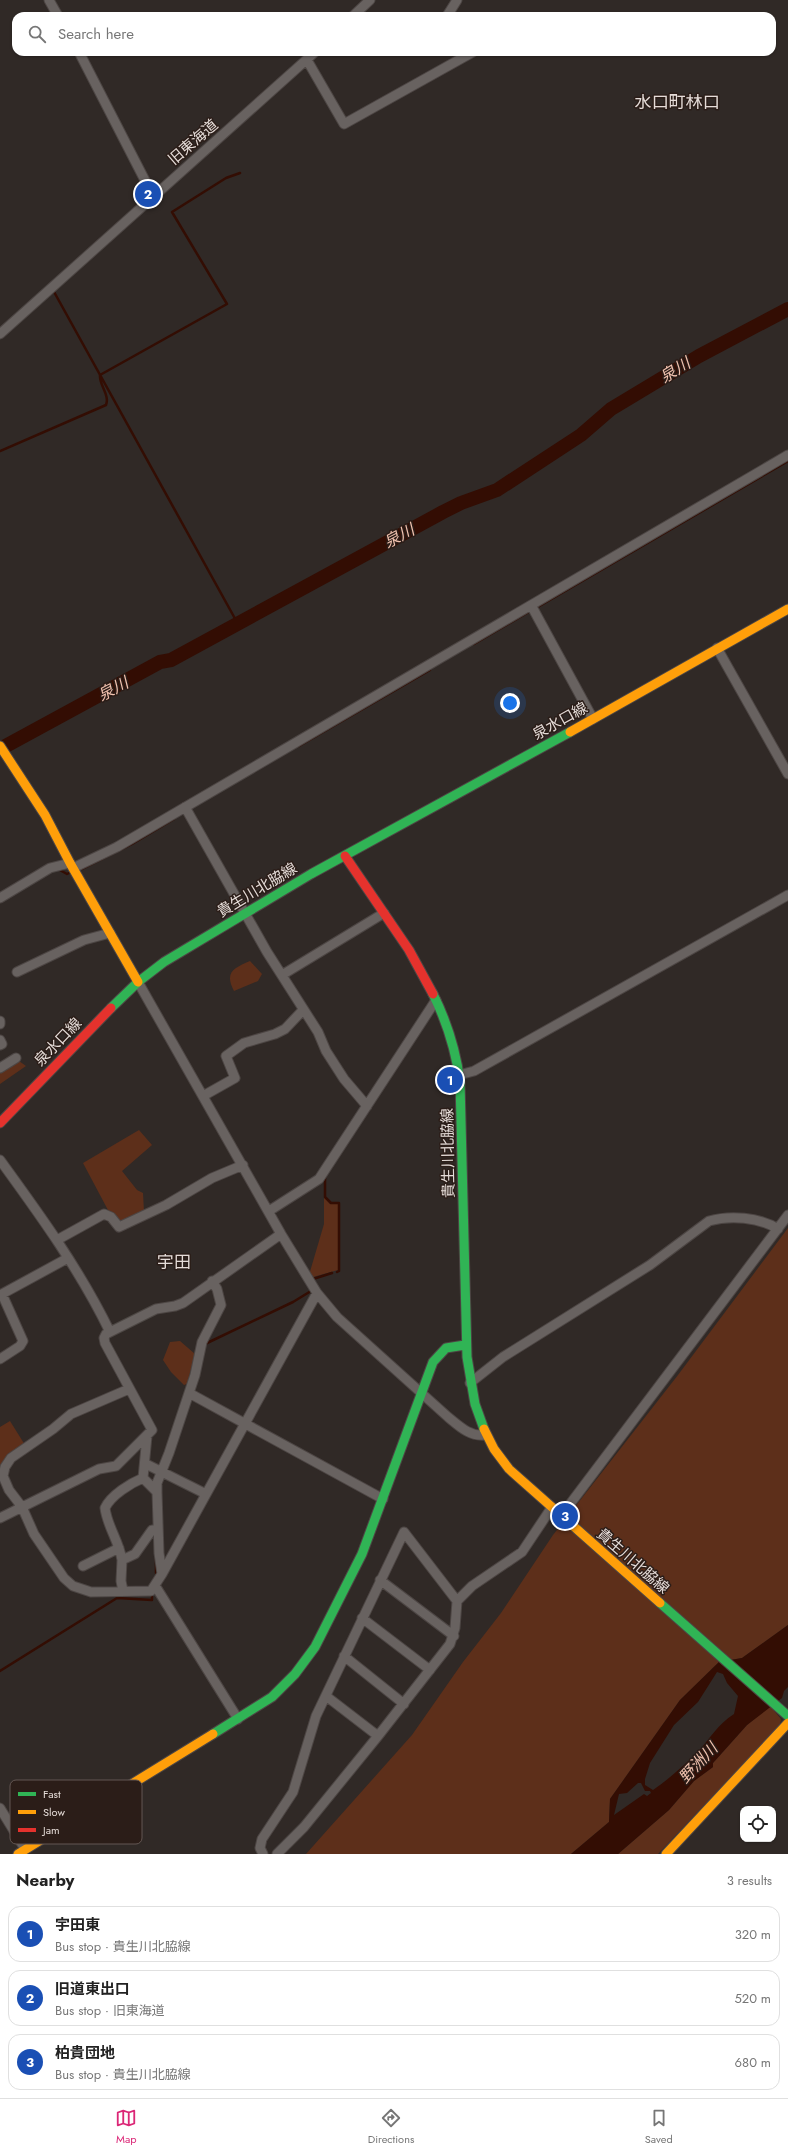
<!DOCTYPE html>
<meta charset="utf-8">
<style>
:root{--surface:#fff;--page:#f2f2f2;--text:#222;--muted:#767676;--line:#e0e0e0;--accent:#db2777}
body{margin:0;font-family:Jost,"Noto Sans JP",sans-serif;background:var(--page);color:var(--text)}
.controls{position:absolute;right:12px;bottom:12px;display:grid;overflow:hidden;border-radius:8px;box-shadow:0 1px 3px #0004}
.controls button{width:36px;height:36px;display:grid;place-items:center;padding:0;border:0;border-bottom:1px solid var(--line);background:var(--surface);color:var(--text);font:20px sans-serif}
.you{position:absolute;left:510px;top:703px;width:14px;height:14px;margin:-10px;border:3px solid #fff;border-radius:50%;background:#1a73e8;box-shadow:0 0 0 6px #1a73e833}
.badge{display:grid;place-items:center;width:26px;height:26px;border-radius:50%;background:var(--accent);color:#fff;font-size:13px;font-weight:700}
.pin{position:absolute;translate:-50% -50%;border:2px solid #fff;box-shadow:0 1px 4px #0006}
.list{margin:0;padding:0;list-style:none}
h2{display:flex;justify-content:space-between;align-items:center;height:52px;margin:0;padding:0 16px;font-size:17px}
h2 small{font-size:13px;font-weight:400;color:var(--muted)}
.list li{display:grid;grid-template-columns:26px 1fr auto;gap:12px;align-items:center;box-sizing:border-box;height:56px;margin:0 8px 8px;padding:0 8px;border:1px solid var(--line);border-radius:12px}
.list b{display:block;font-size:15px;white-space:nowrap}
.list p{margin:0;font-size:13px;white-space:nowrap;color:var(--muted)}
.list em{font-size:13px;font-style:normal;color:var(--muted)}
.icon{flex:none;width:22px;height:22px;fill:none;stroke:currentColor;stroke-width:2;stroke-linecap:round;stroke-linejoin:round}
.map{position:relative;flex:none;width:788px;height:1854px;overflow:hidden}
.search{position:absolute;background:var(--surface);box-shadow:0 1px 3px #0004;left:12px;right:12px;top:12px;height:44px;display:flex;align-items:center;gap:10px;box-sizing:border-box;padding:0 14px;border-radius:12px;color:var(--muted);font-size:15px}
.sheet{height:244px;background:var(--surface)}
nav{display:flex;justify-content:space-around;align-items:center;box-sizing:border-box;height:56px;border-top:1px solid var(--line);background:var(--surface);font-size:11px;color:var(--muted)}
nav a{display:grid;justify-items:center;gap:2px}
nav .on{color:var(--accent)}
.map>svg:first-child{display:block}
</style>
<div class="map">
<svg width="788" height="1854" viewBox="0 0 788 1854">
<rect width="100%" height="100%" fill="#302926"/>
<!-- green -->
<path fill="#5d2f1a" d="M250 961 262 974 258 981 234 991C224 972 234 968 250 961Z
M19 1061 26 1066 0 1084V1072Z
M139 1130 152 1145 122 1171 137 1190 143 1193 144 1212 120 1223 109 1212 83 1163Z
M324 1197 330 1204H338V1270L313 1277 309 1275 324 1224Z
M788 1228V1625L742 1658 719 1662 680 1700 610 1799 609 1822 571 1854H306L412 1735 463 1662 501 1613 553 1535 678 1375Z
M180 1341 195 1354 187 1384 184 1385 171 1372 163 1360 170 1342Z
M10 1421 25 1445 10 1456 0 1468V1427Z
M770 1706 781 1719 780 1725 658 1854H618L669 1810 694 1781 713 1767V1763L747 1725Z"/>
<!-- water -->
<path fill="#330d03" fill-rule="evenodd" d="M788 1625V1687L784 1691 782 1698 747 1725 713 1763V1767L694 1781 669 1810 618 1854H571L609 1822 610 1799 680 1700 719 1662 742 1658ZM717 1672 723 1674 727 1683 738 1696 734 1714C718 1724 709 1740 696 1754 683 1766 668 1780 653 1790L645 1785V1779L650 1763 674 1725 698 1702ZM638 1783H641L645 1791H650L651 1793 647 1796 644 1794 614 1815 619 1794 627 1793Z"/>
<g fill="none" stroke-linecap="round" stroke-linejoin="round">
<!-- stream -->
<path stroke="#330d03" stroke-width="2.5" d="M53 290 238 624
M100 375 227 304 172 212 226 178 240 173
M0 451 106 405C110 395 99 385 100 375
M536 608 788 461
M474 644 532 610
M299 746 430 670
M58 869 67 874 71 872
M82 869 132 844 174 819
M325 1176V1197L331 1203H339V1271L337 1272
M313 1279 332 1273
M205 1344 293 1302 311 1291
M156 1573V1559
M0 1671 117 1598 152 1600V1597"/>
<!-- river -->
<path stroke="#330d03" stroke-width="14" d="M0 749 160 662 171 660 443 512 461 503 497 490 581 435 611 409 699 356 788 309"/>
<defs>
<path id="street" d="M49 0 58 16
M353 16 370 0
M447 16 457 0
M79 52 153 196
M307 60 344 124 473 52
M0 334 315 52
M531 605 593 719
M717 648 788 774
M185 807 267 952 318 1032 326 1051 344 1079 367 1106
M73 868 117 847 788 455
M0 898 50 868 70 863
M17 972 84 940 110 933
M282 975 384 913
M138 982 281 1234 317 1293 337 1317 448 1417C459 1426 470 1437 485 1435
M0 1021V1024
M0 1040 2 1044 0 1045
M0 1068 16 1058
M459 1075 474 1071 788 895
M203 1096 235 1078 226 1056 244 1043 275 1034 285 1029 303 1010
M0 1160C40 1215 80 1270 110 1332
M269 1211 319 1179 436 1000
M57 1240 104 1214 111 1217 119 1227 166 1205 212 1178 243 1165
M0 1359 20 1346 23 1341 2 1294 68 1258
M470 1383 503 1357 650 1265 709 1221C730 1215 759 1217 778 1229
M129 1389 71 1414 53 1429 11 1458 5 1467 3 1476 9 1490 22 1507 34 1534 64 1578 73 1586 91 1592 151 1591 162 1574 159 1553 157 1492 143 1478 147 1436
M189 1393 383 1499
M146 1464 206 1494
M157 1492V1483L169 1453 195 1375 202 1342 221 1305 217 1289 212 1281
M561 1516 788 1215
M0 1518 99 1469 116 1466 152 1430 105 1343 104 1338 106 1334 156 1309 175 1306 183 1303 281 1234
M122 1560C119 1541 107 1526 105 1508 111 1495 131 1483 143 1478
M83 1566 119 1548
M162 1574 317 1293
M380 1580 454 1636
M156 1587 238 1719
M123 1591 121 1581 122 1560 135 1554 152 1530H158
M457 1601 472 1586 522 1552 552 1507
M362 1618 430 1670
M344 1656 404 1704
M326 1696 378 1736
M0 1808 25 1849
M263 1854 260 1848 262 1839 293 1792 316 1716 404 1532 457 1601 455 1628 450 1644 378 1736 304 1827 277 1854"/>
<path id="fast" d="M433 994C447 1022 456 1051 460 1082L467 1357 475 1404 484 1429
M111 1008 138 982 164 962 311 874 570 732
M660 1603 788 1716
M213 1734 272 1697 295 1674 315 1647 362 1554 433 1362 446 1348 465 1345"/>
<path id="slow" d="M570 732 788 609
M0 746 45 815 70 863 138 982
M484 1429 494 1449 509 1469 660 1603
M18 1854 213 1734
M666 1854 788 1723"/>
<path id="jam" d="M345 856 409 950 433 994
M0 1123 111 1008"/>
</defs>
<!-- street casing -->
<use href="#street" stroke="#4d4644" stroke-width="11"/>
<!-- fast casing -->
<use href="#fast" stroke="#4d4644" stroke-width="11"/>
<!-- slow casing -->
<use href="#slow" stroke="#4d4644" stroke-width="11"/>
<!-- jam casing -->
<use href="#jam" stroke="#4d4644" stroke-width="11"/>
<!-- street -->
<use href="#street" stroke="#686260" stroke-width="9"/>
<!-- fast -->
<use href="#fast" stroke="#30b455" stroke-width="9"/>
<!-- slow -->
<use href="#slow" stroke="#ff9f0a" stroke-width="9"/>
<!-- jam -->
<use href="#jam" stroke="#e5322d" stroke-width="9"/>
</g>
<g text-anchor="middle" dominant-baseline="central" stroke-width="3" stroke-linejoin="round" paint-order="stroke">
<!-- street labels -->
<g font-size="15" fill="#e5dcd8" stroke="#2b1d18">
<text transform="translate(193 142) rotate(-41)">旧東海道</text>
<text transform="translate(560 721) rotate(-29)">泉水口線</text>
<text transform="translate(257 890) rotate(-31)">貴生川北脇線</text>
<text transform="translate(58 1042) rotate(-46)">泉水口線</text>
<text transform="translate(448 1153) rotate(-91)">貴生川北脇線</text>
<text transform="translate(633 1561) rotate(41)">貴生川北脇線</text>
</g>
<!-- water labels -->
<g font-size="16" font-style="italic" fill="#f1c2af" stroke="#2b1d18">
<text transform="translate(675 370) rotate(-32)">泉川</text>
<text transform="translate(399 536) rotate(-28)">泉川</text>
<text transform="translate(113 689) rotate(-28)">泉川</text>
<text transform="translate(698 1763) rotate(-47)">野洲川</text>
</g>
<!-- quarter labels -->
<g font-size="17" fill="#e5dcd8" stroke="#2b1d18">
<text x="677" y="102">水口町林口</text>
<text x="174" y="1262">宇田</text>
</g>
</g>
<!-- legend -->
<rect x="10" y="1780" width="132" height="64" rx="6" fill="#2b1d18" stroke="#635652" stroke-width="1"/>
<rect x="18" y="1792" width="18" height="4" fill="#30b455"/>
<rect x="18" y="1810" width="18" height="4" fill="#ff9f0a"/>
<rect x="18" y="1828" width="18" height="4" fill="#e5322d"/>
<g font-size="11" fill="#e5dcd8">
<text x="43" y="1798">Fast</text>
<text x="43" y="1816">Slow</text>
<text x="43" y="1834">Jam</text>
</g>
</svg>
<div class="controls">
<button><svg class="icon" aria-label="locate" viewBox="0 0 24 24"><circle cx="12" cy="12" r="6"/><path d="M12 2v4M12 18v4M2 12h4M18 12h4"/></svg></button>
</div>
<div class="you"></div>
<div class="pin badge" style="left:450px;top:1080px;background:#1a4fb4">1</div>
<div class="pin badge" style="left:148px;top:194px;background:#1a4fb4">2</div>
<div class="pin badge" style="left:565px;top:1516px;background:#1a4fb4">3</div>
<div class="search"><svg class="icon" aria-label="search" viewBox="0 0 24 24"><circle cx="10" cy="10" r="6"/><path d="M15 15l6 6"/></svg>Search here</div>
</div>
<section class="sheet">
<h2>Nearby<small>3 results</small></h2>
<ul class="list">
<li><span class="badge" style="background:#1a4fb4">1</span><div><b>宇田東</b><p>Bus stop · 貴生川北脇線</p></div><em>320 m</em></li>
<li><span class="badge" style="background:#1a4fb4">2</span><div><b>旧道東出口</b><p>Bus stop · 旧東海道</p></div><em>520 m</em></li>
<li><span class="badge" style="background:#1a4fb4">3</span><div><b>柏貴団地</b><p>Bus stop · 貴生川北脇線</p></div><em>680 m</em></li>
</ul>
</section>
<nav>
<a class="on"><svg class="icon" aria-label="map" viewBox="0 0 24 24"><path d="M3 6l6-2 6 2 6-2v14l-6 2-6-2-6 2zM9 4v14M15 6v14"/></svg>Map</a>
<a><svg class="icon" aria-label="directions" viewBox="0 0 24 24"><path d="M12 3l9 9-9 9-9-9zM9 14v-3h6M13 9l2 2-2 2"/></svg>Directions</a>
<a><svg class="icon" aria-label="saved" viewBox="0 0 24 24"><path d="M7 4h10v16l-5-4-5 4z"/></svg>Saved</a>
</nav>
